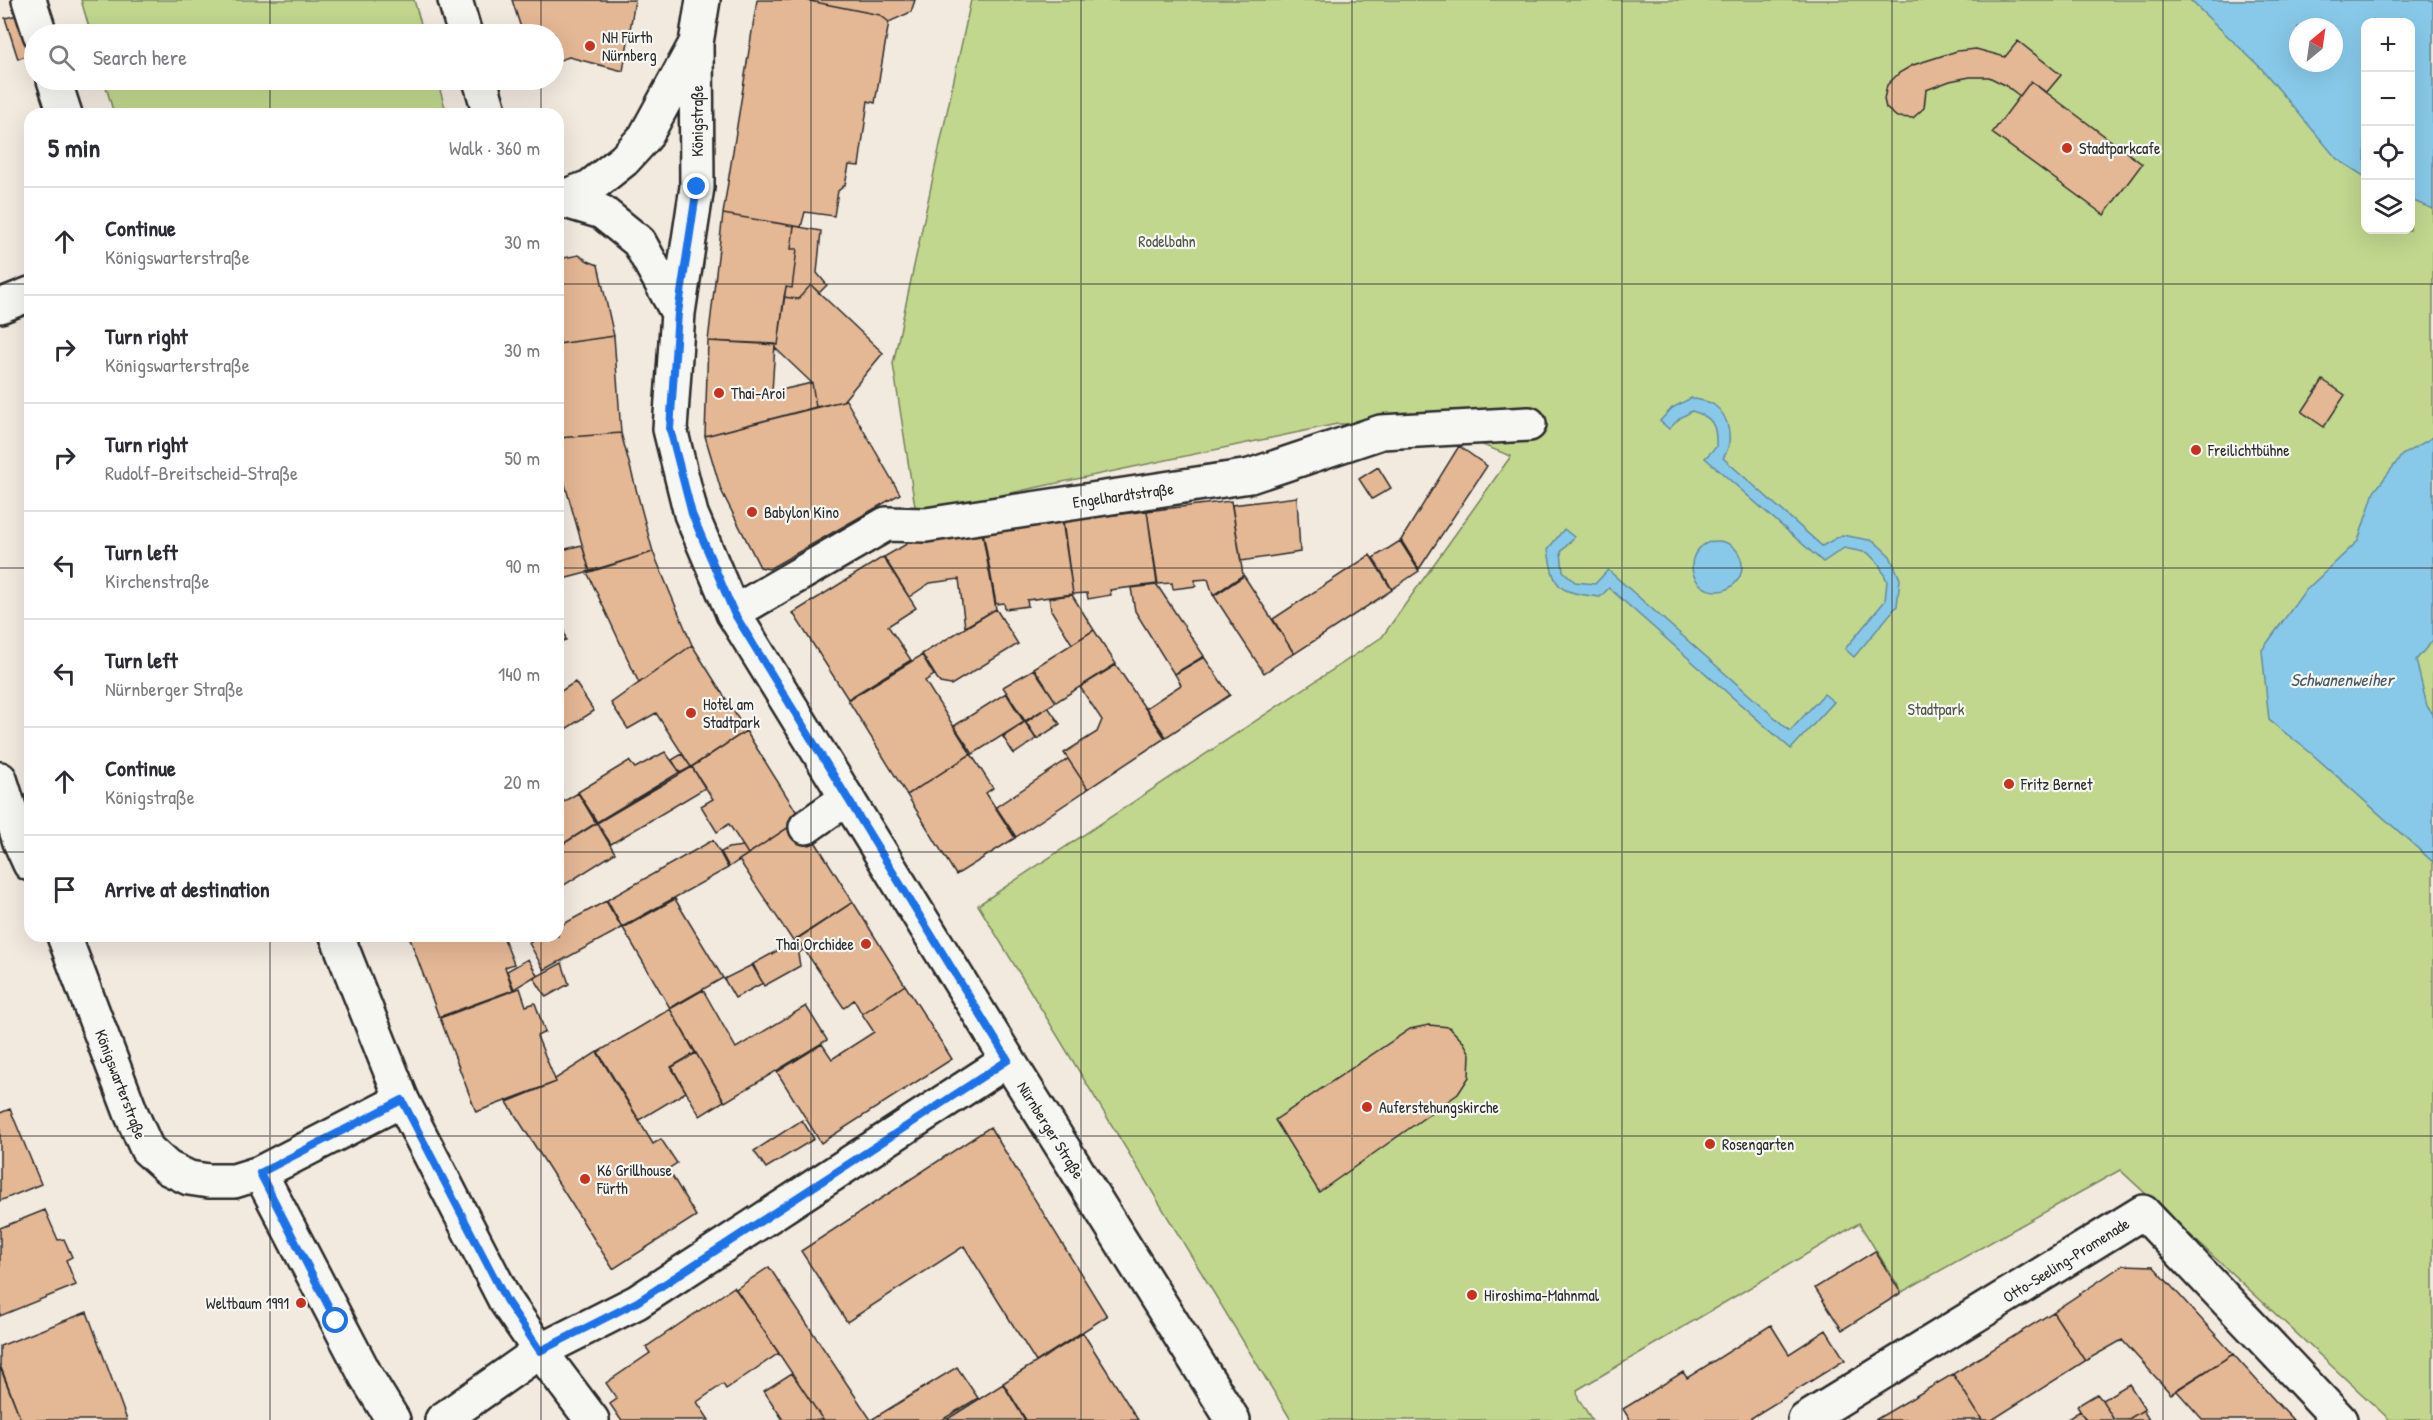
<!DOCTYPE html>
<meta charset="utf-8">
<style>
:root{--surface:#fff;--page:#f2f2f3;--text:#2b2b33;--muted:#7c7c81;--line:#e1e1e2}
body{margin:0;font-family:"Patrick Hand",sans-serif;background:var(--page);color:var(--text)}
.controls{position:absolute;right:18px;top:18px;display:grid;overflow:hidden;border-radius:12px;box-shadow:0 6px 24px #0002}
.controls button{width:54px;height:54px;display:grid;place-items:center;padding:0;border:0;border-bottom:2px solid var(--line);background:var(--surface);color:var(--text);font:30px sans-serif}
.compass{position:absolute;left:2289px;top:18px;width:54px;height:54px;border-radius:50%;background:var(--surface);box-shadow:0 6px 24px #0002;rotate:29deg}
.stop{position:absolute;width:18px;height:18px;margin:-14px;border:4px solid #1a73e8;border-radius:50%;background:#fff}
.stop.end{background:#1a73e8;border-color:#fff;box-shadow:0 2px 6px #0008}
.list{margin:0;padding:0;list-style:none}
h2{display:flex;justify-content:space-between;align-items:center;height:78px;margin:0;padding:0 24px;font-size:26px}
h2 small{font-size:20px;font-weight:400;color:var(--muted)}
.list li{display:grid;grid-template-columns:39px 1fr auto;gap:18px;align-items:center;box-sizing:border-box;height:108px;padding:0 24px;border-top:2px solid var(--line)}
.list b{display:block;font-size:22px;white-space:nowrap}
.list p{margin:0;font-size:20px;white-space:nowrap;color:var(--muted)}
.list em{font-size:20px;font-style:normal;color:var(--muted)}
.icon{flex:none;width:33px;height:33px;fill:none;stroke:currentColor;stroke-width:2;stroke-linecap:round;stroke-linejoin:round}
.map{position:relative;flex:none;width:2433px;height:1420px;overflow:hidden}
.search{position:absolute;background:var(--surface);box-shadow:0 6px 24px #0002;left:24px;top:24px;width:540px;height:66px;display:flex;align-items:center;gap:15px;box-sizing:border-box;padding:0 21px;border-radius:33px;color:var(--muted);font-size:22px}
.panel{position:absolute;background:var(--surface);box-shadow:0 6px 24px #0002;left:24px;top:108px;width:540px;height:834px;border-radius:18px}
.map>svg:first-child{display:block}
</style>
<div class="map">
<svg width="2433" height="1420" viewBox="0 0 2433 1420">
<rect width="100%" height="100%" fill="#f2e9df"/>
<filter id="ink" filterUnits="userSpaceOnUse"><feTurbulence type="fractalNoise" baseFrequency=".0167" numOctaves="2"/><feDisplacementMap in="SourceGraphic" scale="12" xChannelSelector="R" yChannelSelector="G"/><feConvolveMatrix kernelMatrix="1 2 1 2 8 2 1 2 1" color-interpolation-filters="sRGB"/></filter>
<g filter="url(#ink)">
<!-- green -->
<path fill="#c0d78d" stroke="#76815c" stroke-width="1.5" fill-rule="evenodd" d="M81 0H414L424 34H91Z
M971 0H2433V1420H2390L2120 1170 1902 1292 1859 1223 1577 1390 1578 1398 1592 1420H1291L978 905 1382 637 1511 456 1429 424H1337L916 513 893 364ZM2366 22H2410V230H2366ZM2298 27H2334V63H2298Z
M104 80H437L447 114H114Z"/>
<!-- water -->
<path fill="#88c9e9" stroke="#638a9d" stroke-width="1.5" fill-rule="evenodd" d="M2190 0H2433V209L2411 200 2410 22H2366L2365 177 2337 159 2261 68ZM2298 27H2334V63H2298Z
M1691 398C1697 400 1709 401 1714 405 1730 416 1734 443 1723 458L1822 546 1842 535 1874 541 1890 556 1900 579 1897 606 1854 657 1845 649 1885 601 1887 581 1879 564 1868 553 1844 548 1823 562 1705 458 1716 447C1717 425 1713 417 1692 411L1680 418 1669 429 1660 421 1672 408Z
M2433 437V640L2416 660 2427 706 2433 714V862L2311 753 2269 720 2262 650 2304 592 2358 541 2374 492 2402 455Z
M1564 529 1574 537 1561 552 1563 571 1575 582 1595 584 1608 570 1790 731 1824 694 1834 702 1791 749 1609 588 1600 597C1559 592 1554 591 1548 549Z
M1692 566a25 25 0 1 1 50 0a25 25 0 1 1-50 0Z"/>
<!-- building -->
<path fill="#e4b795" stroke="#2b2b2b" stroke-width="1.5" d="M512 0H635L623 71 569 57 554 62V34H523Z
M757 0H805L880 15 889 22 875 103 868 101 859 166 849 165 845 185 838 191 834 216 805 212 801 227 723 214Z
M805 0H915L911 12 889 22 880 15Z
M22 14 33 53 18 59 5 18Z
M2018 41 2061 75 2046 93 2031 81 2020 96 2005 85 1989 77H1970L1950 81 1926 90 1924 108 1913 118 1897 117 1886 108 1884 99 1887 85 1899 73 1913 65 1957 51 1976 49 2005 57Z
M2031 81 2142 164 2104 215 1992 133Z
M723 214 794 226 791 249H797L792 288 786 287 778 345 708 341Z
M794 226 821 231 817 273 827 285 819 293 811 285 798 299 784 297 786 287 792 288 797 249H791Z
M579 255 588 261 598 265 614 336 558 344V259Z
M811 285 883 353 843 401 816 407 812 383 775 348V344L778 345 784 297 798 299Z
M614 336 621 433 558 438V344Z
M708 341 775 344 772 392 812 383 816 407 705 436Z
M2323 380 2345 395 2324 427 2302 412Z
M846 400 900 494 769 569 760 567 721 490 705 436Z
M621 433 653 552 590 572 558 460V438Z
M1459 446 1487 466 1419 569 1401 540Z
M1378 467 1391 488 1372 499 1359 479Z
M1297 497 1300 552 1241 561 1232 505Z
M1231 501 1243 575 1213 595 1208 579 1195 580 1196 586 1173 589 1172 583 1158 584 1147 511Z
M1147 511 1157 584 1110 590 1111 595 1088 599 1087 593 1073 594 1063 521Z
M1062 520 1073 594 1027 600 1028 606 1005 609 1004 603 996 604 983 532Z
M982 532 996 609 965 627 959 579 930 583 909 597 884 557 910 542Z
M1400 541 1419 571 1392 589 1373 558Z
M582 545 590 572 563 579 558 562V551Z
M653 552 692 645 639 683 587 572Z
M1370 555 1392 590 1294 654 1273 619Z
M883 557 916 608 888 626 911 660 848 699 793 613Z
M1244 576 1294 653 1264 673 1214 596Z
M1157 585 1204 656 1174 674 1135 611 1131 588Z
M1072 595 1094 630 1072 644 1051 610 1049 598Z
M558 606 566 640 558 642Z
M996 609 1018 644 951 685 940 683 922 654Z
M1094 630 1116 664 1056 702 1034 668Z
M692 645 746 731 691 767 656 713 628 729 611 703Z
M922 655 934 675 925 681 971 754 907 795 848 700Z
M1204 657 1230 695 1166 737 1146 708 1181 685 1175 674Z
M1116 665 1165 738 1088 789 1064 753 1097 732 1102 720 1080 687Z
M1034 669 1056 702 1025 721 1003 687Z
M575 682 594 711 558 734V693Z
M1006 693 1024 722 973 754 954 726Z
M1048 707 1060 724 1037 739 1026 722Z
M1025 722 1036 739 1014 754 1003 737Z
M746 731 801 819 748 854 729 824 717 832 701 806 713 799 692 767Z
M665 752 680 772 597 822 578 792 629 761 635 768Z
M682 754 691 767 680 773 672 760Z
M971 754 993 788 986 793 1015 838 956 875 907 795Z
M1068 759 1088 789 1016 837 996 807Z
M692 767 705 788 611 844 597 823Z
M578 793 596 823 558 847V805Z
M801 819 853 902 793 941 739 860Z
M597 823 615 853 558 889V847Z
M713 840 728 868 622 927 607 900Z
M743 846 748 854 729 867 721 852 728 848Z
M675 899 723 978 670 1008 623 928Z
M606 901 622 928 544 970 529 943 541 936H558V927Z
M853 902 905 985 862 1014 854 1000 844 1008 797 939Z
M409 936H503L514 964 505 967 513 990 439 1017Z
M797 940 804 949 798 954 800 966 764 986 753 964Z
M528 959 537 975 514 989 507 971Z
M562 963 569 984 546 997 534 978Z
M752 965 763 983 735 998 724 979Z
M905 985 952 1059 821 1143 777 1072 822 1044 832 1059 874 1032 862 1014Z
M520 988 526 1006 535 1003 545 1032 537 1036 556 1082 476 1112 440 1018Z
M703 990 736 1048 806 1006 827 1040 725 1102 670 1009Z
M670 1009 695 1053 671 1067 686 1092 639 1120 598 1052Z
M1429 1025 1449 1027 1464 1043 1470 1054 1469 1077 1458 1094 1319 1192 1275 1120 1410 1029Z
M597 1052 653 1144 661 1139 677 1163 668 1169 696 1216 613 1269 507 1102 556 1082 555 1079Z
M696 1053 724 1101 700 1116 672 1067Z
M10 1109 41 1184 0 1201V1113Z
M802 1120 814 1139 766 1168 754 1151Z
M990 1127 1107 1316 1036 1362 964 1246 847 1322 801 1251Z
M45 1210 58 1240 64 1239 72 1257 66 1260 76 1285 0 1316V1228Z
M1875 1251 1901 1293 1842 1330 1815 1288Z
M2123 1265 2153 1266 2233 1354 2171 1394 2122 1340 2085 1361 2053 1312Z
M769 1267 871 1420 957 1367 978 1398 942 1420H823L736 1289Z
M734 1287 779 1353 726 1389 723 1384 697 1402 709 1420H621L610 1404 617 1399 606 1383 650 1353 646 1347Z
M87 1312 127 1420H21L0 1365V1346Z
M2053 1312 2085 1361 1992 1420H1982L1953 1374Z
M1771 1325 1789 1354 1826 1330 1845 1360 1748 1420H1630L1623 1409 1683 1372 1687 1378Z
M1083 1333 1138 1420H1026L1003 1383Z
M2233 1354 2269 1394 2293 1420H2203L2176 1390Z
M0 1367 21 1420H0Z
M792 1373 823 1420H783L764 1391Z
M1953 1374 1982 1420H1875Z
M1003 1384 1025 1420H946Z
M2129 1384 2145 1409 2127 1420H2114L2102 1400Z
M2097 1394 2102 1400 2114 1420H2086L2080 1411 2077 1406Z
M2143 1410 2149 1420H2127Z
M2080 1411 2086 1420H2066Z"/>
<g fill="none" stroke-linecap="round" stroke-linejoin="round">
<defs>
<path id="minor" d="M29 0 40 34
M455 0 465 34
M54 80 65 114
M480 80 490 114
M0 306 30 294
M733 613 886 524 926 525 1250 476 1381 432 1529 424
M0 779 20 842 30 864
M806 827 847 798
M64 936 131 1113 147 1149 168 1168 189 1178 209 1181H234L260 1173 402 1100
M260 1173 366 1376 393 1420
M592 1420 540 1351 637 1302 1008 1060
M1805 1420 2143 1212 2340 1420"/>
<path id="major" d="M703 0 696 43 697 187 678 313 670 429 691 514 733 613 1008 1060 1233 1420
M558 199 590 187 624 160 645 137 694 47
M559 199 602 212 639 242 678 313
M337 936 402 1100 505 1300 540 1351 442 1420"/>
</defs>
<!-- minor casing -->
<use href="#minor" stroke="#2b2b2b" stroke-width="38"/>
<!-- major casing -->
<use href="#major" stroke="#2b2b2b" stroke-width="38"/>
<!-- minor -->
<use href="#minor" stroke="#f6f6f2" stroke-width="33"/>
<!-- major -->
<use href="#major" stroke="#f6f6f2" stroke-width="33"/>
</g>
</g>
<g fill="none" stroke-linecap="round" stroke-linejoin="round" filter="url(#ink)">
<!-- route -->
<path stroke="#1a73e8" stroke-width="8" d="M336 1321 260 1173 402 1100 506 1300 540 1351 637 1302 1008 1060 734 613 692 514 670 429 678 313 697 187"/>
</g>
<!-- grid -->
<path fill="none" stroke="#2b2b2b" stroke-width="1.5" stroke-opacity="0.55" d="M270 0V34M541 0V34M811 0V1420M1081 0V1420M1352 0V1420M1622 0V1420M1892 0V1420M2163 0V1420M270 80V114M541 80V114M0 284H30M558 284H2433M0 568H30M558 568H2433M0 852H30M558 852H2433M270 936V1420M541 936V1420M0 1136H2433"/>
<!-- markers -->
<g fill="#c8321e" stroke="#f6f6f2" stroke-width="2">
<circle cx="590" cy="46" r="6"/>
<circle cx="2067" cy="148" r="6"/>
<circle cx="719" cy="393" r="6"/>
<circle cx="2196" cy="450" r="6"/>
<circle cx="752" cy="512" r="6"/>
<circle cx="691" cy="713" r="6"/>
<circle cx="2009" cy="784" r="6"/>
<circle cx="866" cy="944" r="6"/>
<circle cx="1367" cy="1107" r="6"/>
<circle cx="1710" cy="1144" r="6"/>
<circle cx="585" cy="1179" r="6"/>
<circle cx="1472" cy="1295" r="6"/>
<circle cx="301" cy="1303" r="6"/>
</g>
<g text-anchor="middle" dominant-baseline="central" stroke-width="4.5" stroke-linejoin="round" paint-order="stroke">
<!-- poi labels -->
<g font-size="16" fill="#2b2b2b" stroke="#f6f6f2" text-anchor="start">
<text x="602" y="37">NH Fürth<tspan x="602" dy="18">Nürnberg</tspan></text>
<text x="2079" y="148">Stadtparkcafe</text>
<text x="731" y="393">Thai-Aroi</text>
<text x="2208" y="450">Freilichtbühne</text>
<text x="764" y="512">Babylon Kino</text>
<text x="703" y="704">Hotel am<tspan x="703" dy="18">Stadtpark</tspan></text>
<text x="2021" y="784">Fritz Bernet</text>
<text x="854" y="944" text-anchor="end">Thai Orchidee</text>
<text x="1379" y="1107">Auferstehungskirche</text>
<text x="1722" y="1144">Rosengarten</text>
<text x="597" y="1170">K6 Grillhouse<tspan x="597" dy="18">Fürth</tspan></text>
<text x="1484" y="1295">Hiroshima-Mahnmal</text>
<text x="289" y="1303" text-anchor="end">Weltbaum 1991</text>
</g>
<!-- street labels -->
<g font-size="16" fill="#2b2b2b" stroke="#f6f6f2">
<text transform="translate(697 121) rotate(-90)">Königstraße</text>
<text transform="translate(1123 495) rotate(-8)">Engelhardtstraße</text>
<text transform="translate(121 1084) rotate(69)">Königswarterstraße</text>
<text transform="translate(1051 1130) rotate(58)">Nürnberger Straße</text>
<text transform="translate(2066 1260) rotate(-32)">Otto-Seeling-Promenade</text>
</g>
<!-- park labels -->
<g font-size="16" fill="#505644" stroke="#f6f6f2">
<text x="1167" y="241">Rodelbahn</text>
<text x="1936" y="709">Stadtpark</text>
</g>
<!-- water labels -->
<g font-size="18" font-style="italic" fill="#475a64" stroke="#f6f6f2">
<text x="2342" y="679">Schwanenweiher</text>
</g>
</g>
</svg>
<div class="controls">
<button>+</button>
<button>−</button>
<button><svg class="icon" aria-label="locate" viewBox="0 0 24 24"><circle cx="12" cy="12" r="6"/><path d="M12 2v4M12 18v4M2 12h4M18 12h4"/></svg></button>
<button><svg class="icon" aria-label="layers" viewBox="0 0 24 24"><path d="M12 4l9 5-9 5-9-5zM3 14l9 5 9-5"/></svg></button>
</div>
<svg class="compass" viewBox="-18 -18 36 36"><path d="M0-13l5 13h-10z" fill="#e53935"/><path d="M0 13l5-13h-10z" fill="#7c7c81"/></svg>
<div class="stop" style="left:336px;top:1321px"></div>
<div class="stop end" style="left:697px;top:187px"></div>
<div class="search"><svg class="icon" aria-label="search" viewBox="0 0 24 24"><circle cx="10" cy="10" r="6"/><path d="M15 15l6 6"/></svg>Search here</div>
<section class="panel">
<h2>5 min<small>Walk · 360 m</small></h2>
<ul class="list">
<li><svg class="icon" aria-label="ahead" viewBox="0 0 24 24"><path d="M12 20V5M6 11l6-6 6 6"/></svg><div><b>Continue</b><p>Königswarterstraße</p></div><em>30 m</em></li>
<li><svg class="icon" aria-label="right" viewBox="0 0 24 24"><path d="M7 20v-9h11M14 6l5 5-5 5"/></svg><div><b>Turn right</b><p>Königswarterstraße</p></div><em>30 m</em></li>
<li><svg class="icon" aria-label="right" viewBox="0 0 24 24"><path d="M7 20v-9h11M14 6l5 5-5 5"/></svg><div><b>Turn right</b><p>Rudolf-Breitscheid-Straße</p></div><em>50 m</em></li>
<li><svg class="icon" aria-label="left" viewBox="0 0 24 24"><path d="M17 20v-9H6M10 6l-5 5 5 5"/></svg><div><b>Turn left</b><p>Kirchenstraße</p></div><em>90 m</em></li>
<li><svg class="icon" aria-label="left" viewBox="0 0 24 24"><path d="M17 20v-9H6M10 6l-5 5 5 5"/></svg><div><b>Turn left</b><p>Nürnberger Straße</p></div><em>140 m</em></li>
<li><svg class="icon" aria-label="ahead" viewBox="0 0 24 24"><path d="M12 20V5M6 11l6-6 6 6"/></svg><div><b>Continue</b><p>Königstraße</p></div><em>20 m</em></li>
<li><svg class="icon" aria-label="arrive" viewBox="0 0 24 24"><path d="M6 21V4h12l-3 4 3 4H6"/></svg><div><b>Arrive at destination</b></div></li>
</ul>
</section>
</div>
